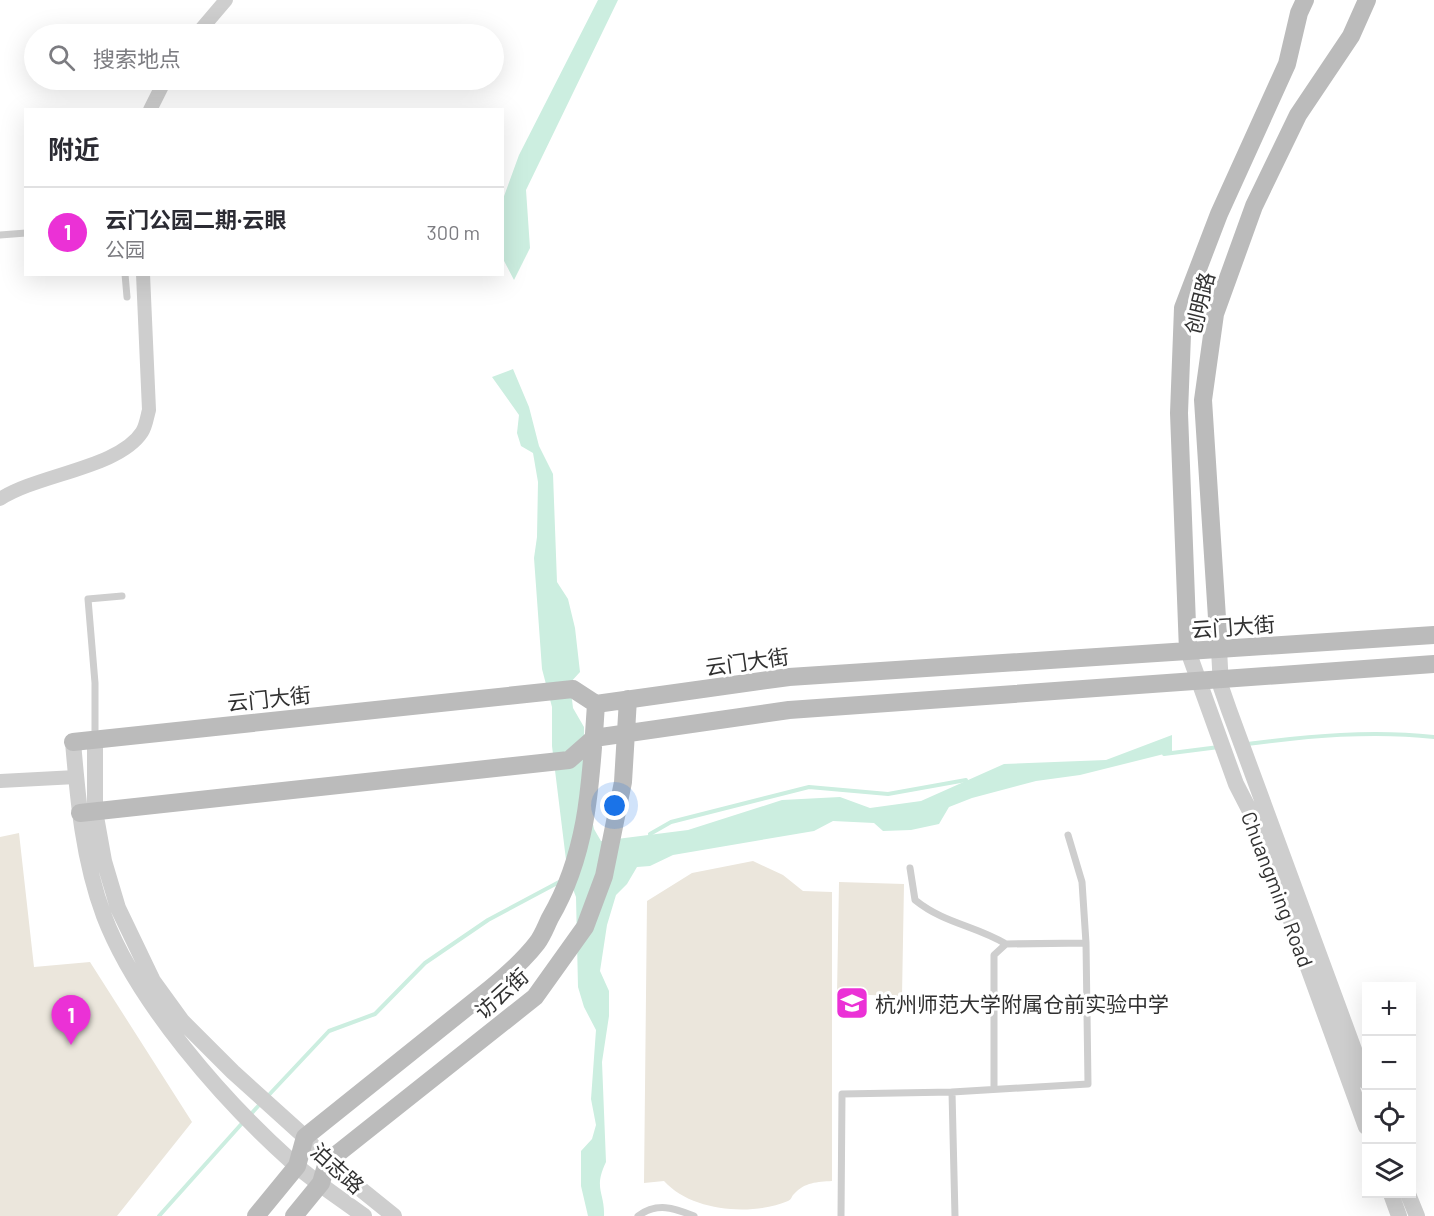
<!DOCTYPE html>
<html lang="zh">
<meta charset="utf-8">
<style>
:root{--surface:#fff;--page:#f7f7f7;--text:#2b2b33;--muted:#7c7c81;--line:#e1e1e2;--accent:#eb31d6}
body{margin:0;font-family:Barlow,"Noto Sans SC",sans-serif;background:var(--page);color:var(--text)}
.controls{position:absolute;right:18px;bottom:18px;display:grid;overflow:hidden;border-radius:0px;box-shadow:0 6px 24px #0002}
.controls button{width:54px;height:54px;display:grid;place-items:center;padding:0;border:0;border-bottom:2px solid var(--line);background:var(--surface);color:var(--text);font:30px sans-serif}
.you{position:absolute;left:615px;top:806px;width:21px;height:21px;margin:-15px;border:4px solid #fff;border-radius:50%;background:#1a73e8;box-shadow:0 0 0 9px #1a73e833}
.badge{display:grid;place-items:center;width:39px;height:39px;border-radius:50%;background:var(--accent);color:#fff;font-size:20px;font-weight:700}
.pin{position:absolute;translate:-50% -50px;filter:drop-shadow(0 2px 3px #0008)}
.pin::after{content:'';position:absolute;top:32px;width:21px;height:18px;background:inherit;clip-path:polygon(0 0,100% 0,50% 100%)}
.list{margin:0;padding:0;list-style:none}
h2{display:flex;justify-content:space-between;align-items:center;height:78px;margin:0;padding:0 24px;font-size:26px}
h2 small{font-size:20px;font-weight:400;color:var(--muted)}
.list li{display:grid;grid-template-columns:39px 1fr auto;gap:18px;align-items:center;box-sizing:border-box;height:90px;padding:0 24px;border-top:2px solid var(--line)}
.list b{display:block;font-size:22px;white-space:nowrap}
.list p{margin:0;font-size:20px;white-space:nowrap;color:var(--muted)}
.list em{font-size:20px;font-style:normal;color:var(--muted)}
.icon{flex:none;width:33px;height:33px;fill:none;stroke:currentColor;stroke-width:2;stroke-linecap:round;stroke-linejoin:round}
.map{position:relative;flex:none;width:1434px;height:1216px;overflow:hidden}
.search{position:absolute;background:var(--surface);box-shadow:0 6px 24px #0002;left:24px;top:24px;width:480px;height:66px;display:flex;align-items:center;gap:15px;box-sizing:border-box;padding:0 21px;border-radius:33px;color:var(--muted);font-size:22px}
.panel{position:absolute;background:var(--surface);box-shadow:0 6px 24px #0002;left:24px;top:108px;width:480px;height:168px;border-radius:0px}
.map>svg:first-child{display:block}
</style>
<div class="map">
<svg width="1434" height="1216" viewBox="0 0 1434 1216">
<rect width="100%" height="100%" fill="#fff"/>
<!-- green -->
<path fill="#ebe6dc" d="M19 833 34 967 90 962 192 1122 117 1216H0V837Z
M753 861 783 875 803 891 832 892V1181C817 1182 805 1182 794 1194 791 1197 792 1199 788 1201 752 1216 692 1212 664 1181L644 1183 647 901 692 873Z
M839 882 904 884 902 996 837 994Z"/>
<!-- water -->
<path fill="#cceee0" d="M598 0H618L526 190 530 248 514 280 503 259V199L519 155Z
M513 369 529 407 539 446 553 474 557 582 568 599 575 628 580 672 570 683 573 708 584 727 585 785 594 829 601 841 688 830 782 800 840 797 870 808 921 801 1004 764 1106 760 1172 735V752L1080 775 1036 781 972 798 949 807 939 824 911 830 883 831 874 823 833 821 814 831 673 855 650 866 637 867 627 884 616 895 607 925 600 971 609 991V1016L602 1062 606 1162C593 1189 605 1192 604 1216H588L581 1186V1151L592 1139 596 1125 591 1099 596 1030 584 1007 578 987 576 897 568 876 552 746V707L542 669 534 558 537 537 538 482 533 453 521 446 517 433 519 415 492 377Z"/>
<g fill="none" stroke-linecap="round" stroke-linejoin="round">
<!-- stream -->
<path stroke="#cceee0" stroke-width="4" d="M1247 744C1310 736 1371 730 1434 737
M1164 754 1219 747
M650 834 671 822 809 787 888 794 966 780
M266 1098 329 1031 375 1014 425 963 488 920 561 881
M250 1115 261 1103
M159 1216 245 1120"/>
<!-- service -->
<path stroke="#cecece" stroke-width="7" d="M0 235 26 233
M125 274 127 297
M95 739V683L88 599 122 596
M1068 835 1082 882 1086 943
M910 868 915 900C945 924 974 925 1006 944
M952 1092 1088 1084 1086 943 1006 944 994 955V1089
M638 1216C657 1202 674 1208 694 1216
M841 1216 842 1094 952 1092 955 1216"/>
<!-- minor -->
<path stroke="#cecece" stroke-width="14" d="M197 34 226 0
M150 110 165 80
M0 499C38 474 119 468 142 432 146 426 147 417 149 410L143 274
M0 781 76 777"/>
<!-- tertiary -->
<path stroke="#cecece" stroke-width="16" d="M1219 649 1221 687 1229 710 1366 1082
M1188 651 1236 784 1254 819 1366 1127
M95 739V811L104 861 118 908 153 981 182 1021 233 1072 305 1137 327 1162 394 1216
M73 742C78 801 83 860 104 916 137 1002 222 1099 291 1161 313 1181 340 1198 364 1216
M1391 1194 1399 1216
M1408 1194 1417 1216"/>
<!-- secondary -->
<path stroke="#bbb" stroke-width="18" d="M1219 649 1203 400 1215 314 1254 206 1298 115 1351 36 1367 0
M1188 651 1179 413 1183 308 1219 214 1287 64 1299 13 1305 0
M73 742 573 689 596 704 789 677 1434 635
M80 813 569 760 594 738 789 710 1434 664
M256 1216 297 1166 305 1137 491 988C508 974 524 960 537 943 543 935 546 926 550 918 589 852 591 778 596 704
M294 1216 321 1183 327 1162 535 997 585 927 604 876 623 782 628 699"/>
</g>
<!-- icons -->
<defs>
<symbol id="school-square" viewBox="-11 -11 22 22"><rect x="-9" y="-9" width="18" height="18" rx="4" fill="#eb31d6" stroke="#fff"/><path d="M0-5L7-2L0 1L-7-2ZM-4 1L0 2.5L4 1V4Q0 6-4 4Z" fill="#fff"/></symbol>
</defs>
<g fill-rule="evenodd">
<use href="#school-square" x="833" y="984" width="38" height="38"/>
</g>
<g text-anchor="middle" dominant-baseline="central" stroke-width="6" stroke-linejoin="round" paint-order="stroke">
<!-- street labels -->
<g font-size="21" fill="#313131" stroke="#fff">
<text transform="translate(1199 303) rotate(-76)">创明路</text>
<text transform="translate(1233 626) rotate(-4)">云门大街</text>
<text transform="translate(747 661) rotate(-8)">云门大街</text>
<text transform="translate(269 698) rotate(-6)">云门大街</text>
<text transform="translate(1278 889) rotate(69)">Chuangming Road</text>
<text transform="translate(501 993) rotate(-42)">访云街</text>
<text transform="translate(338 1168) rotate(42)">泊志路</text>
</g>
<!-- poi labels -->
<g font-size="21" fill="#313131" stroke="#fff" text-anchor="start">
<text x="875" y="1003">杭州师范大学附属仓前实验中学</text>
</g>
</g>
</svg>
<div class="controls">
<button>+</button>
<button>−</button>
<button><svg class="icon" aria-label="locate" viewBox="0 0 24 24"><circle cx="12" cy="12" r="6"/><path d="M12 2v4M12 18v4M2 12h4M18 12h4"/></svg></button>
<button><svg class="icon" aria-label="layers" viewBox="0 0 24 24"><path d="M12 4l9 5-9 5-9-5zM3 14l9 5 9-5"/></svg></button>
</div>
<div class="you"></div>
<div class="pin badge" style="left:71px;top:1045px">1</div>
<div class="search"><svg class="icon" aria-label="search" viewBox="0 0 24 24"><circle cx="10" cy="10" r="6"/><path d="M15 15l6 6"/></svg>搜索地点</div>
<section class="panel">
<h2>附近<small></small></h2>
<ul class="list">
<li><span class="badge">1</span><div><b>云门公园二期·云眼</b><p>公园</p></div><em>300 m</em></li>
</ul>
</section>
</div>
